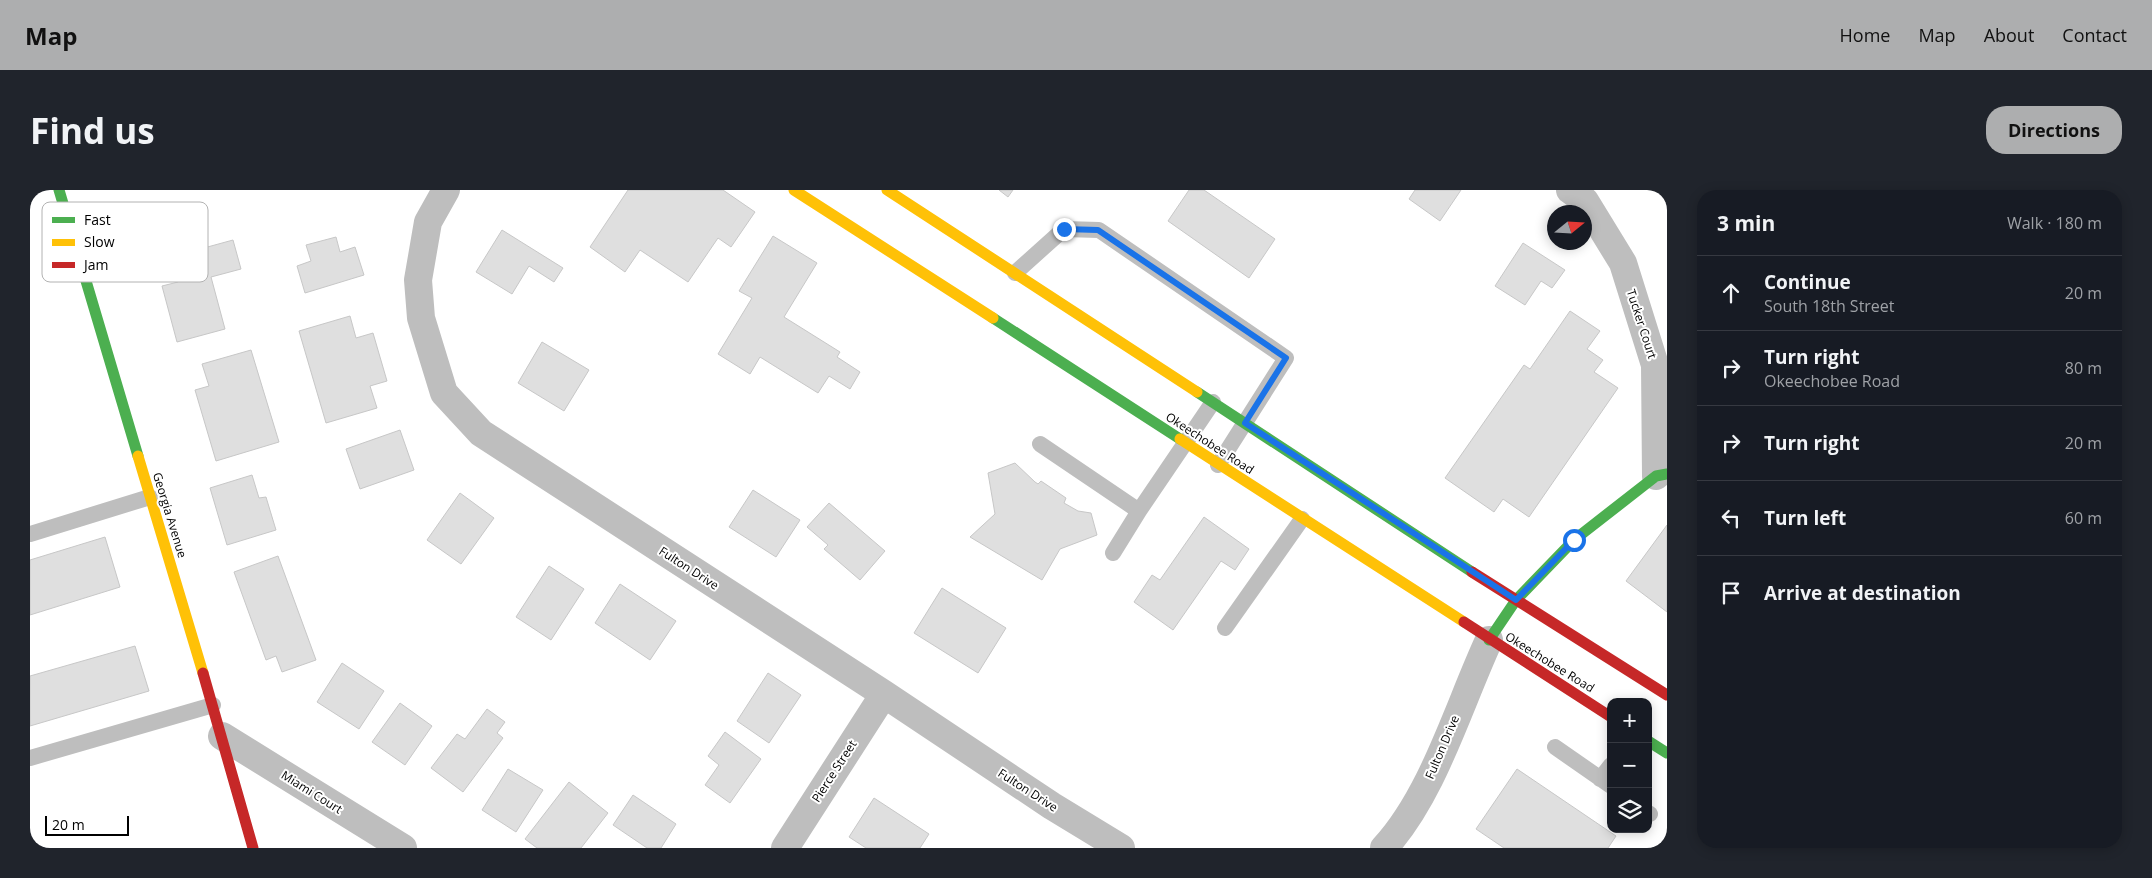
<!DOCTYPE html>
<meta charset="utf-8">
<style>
:root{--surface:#171b24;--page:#20242c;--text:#f1f3f6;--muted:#9ea1a6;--line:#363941;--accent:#adaeaf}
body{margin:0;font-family:"Open Sans",sans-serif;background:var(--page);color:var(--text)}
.controls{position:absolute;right:15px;bottom:15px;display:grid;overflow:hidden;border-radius:10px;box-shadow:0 2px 12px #0003}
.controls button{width:45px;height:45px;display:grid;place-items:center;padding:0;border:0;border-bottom:1px solid var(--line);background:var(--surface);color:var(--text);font:25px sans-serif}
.compass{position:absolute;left:1517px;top:15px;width:45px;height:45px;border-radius:50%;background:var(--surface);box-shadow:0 2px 12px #0003;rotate:72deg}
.scale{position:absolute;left:15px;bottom:12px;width:84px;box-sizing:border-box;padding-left:5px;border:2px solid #000;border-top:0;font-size:14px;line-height:18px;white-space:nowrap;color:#000;-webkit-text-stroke:4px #fff;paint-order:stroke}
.stop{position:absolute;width:15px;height:15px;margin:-11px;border:4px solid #1a73e8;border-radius:50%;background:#fff}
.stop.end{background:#1a73e8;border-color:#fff;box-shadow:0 1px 5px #0008}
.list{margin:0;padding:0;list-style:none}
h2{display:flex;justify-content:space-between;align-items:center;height:65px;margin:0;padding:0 20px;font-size:21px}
h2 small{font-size:16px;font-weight:400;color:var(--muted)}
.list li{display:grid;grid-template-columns:32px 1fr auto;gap:15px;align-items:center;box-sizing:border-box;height:75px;padding:0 20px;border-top:1px solid var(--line)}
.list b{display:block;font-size:19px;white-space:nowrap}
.list p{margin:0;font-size:16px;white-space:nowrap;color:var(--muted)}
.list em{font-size:16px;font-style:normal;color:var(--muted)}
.icon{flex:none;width:28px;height:28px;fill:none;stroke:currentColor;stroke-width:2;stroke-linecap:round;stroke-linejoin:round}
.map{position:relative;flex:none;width:1637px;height:658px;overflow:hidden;border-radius:20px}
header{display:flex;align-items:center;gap:30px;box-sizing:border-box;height:70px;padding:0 25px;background:var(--accent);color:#111}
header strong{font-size:24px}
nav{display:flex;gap:28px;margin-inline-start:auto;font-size:18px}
.intro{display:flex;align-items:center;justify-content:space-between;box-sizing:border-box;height:120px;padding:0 30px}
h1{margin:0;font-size:35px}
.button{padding:12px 22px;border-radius:20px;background:var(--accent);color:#111;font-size:18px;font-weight:700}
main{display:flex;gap:30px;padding:0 30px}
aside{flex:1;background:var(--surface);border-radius:20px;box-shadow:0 2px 12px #0003}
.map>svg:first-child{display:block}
</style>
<header>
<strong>Map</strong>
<nav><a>Home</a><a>Map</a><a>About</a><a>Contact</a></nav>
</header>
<div class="intro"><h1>Find us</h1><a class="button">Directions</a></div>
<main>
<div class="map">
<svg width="1637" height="658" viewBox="0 0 1637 658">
<rect width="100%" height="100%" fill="#fff"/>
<!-- building -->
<path fill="#dfdfdf" stroke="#c7c7c7" d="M598 0H693L725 22 701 57 688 48 658 92 610 60 595 82 560 57Z
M969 0H983L978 7Z
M1159 0H1174L1245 49 1219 88 1138 31Z
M1385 0H1431L1410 31 1379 9Z
M472 40 533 78 524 92 499 76 482 104 446 82Z
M743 46 787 73 754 127 810 162 807 167 830 182 820 199 799 186 788 203 730 167 720 184 688 164 722 108 709 101Z
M306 47 310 62 325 57 334 85 275 103 267 76 281 71 276 55Z
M203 50 211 79 181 87 195 139 147 152 132 96 148 92 141 67Z
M1493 53 1535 80 1522 98 1511 91 1495 115 1465 96Z
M1540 121 1570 141 1557 159 1573 170 1564 182 1588 198 1499 327 1473 309 1464 322 1415 288 1494 175 1500 179Z
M320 126 326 148 343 143 357 191 340 196 347 218 296 233 269 141Z
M512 152 559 180 534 221 488 193Z
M221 160 249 252 186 271 165 200 179 196 172 174Z
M370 240 384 280 330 299 316 259Z
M985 273 1005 292 1008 294 1011 291 1036 308 1034 313 1048 321 1061 323 1067 345 1030 359 1012 390 940 347 965 324 958 283Z
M222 285 229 308 236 307 246 340 197 355 180 298Z
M723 300 770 330 746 367 699 337Z
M430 303 464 328 431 374 397 350Z
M799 313 855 361 830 390 794 359 798 355 777 337Z
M1174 327 1219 359 1205 380 1191 371 1143 440 1104 412 1122 385 1130 390Z
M1637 335V422L1596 391Z
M75 347 90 397 0 425V370Z
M248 366 286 470 252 482 246 466 236 470 204 382Z
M519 376 554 399 521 450 486 427Z
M590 394 646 431 620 470 565 433Z
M912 398 976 438 948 483 884 443Z
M105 456 119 501 0 536V486Z
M312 473 354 501 329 539 287 512Z
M738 483 771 505 739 553 707 531Z
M370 513 402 536 375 575 342 552Z
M457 519 475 532 467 543 473 548 433 602 401 578 427 544 435 549Z
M695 542 731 569 700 613 675 595 689 575 678 566Z
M478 579 513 600 486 642 452 620Z
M1487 579 1586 646 1578 658H1474L1446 639Z
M539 592 578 623 551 658H507L495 649Z
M603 605 646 634 631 658H617L583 635Z
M844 608 899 644 890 658H836L819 647Z"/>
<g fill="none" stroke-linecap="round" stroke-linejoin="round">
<!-- lane -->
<path stroke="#bebebe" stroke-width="16" d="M985 83 1034 39 1069 40 1256 168 1188 275
M1010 254 1109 321 1183 212
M0 344 120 307
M1083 363 1109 321
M1195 438 1272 329
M1525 557 1581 596
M0 568 183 515
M1570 589 1581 575
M1618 623 1620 624"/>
<!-- street -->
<path stroke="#bebebe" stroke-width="28" d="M416 0 398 32 388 90 391 128 414 203 451 243 854 504 1022 616 1091 658
M1540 0 1555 11 1593 73 1625 175 1626 286
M192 546 373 658
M755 658 854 504
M1354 658C1403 605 1428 517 1459 450"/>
<!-- fast -->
<path stroke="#4caf50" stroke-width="11" d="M29 0 108 266
M963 128 1150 249
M1167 202 1442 382
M1459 450 1486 410 1544 350 1626 286 1637 284
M1618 551 1637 563"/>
<!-- slow -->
<path stroke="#ffc107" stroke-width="11" d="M764 0 963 128
M857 0 1167 202
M1150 249 1434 432
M108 266 173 483"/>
<!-- jam -->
<path stroke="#c62828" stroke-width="11" d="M1442 382 1637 505
M1434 432 1581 527
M173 483 223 658"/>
</g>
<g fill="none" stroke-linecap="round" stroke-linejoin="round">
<!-- route -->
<path stroke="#1a73e8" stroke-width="6" d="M1034 39 1068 40 1256 168 1215 233 1486 410 1544 350"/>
</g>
<g text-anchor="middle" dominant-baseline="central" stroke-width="4" stroke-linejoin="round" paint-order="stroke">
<!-- street labels -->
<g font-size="12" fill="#000" stroke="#fff">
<text transform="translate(1612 134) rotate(72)">Tucker Court</text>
<text transform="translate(1180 253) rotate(33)">Okeechobee Road</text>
<text transform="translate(140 325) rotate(73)">Georgia Avenue</text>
<text transform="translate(659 378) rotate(33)">Fulton Drive</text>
<text transform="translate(1520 472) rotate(32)">Okeechobee Road</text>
<text transform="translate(1412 557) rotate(-67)">Fulton Drive</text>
<text transform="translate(804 581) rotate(-57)">Pierce Street</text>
<text transform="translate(998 600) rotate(33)">Fulton Drive</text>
<text transform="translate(282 602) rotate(32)">Miami Court</text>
</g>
</g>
<!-- legend -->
<rect x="12" y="12" width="166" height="80" rx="8" fill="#fff" stroke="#b2b2b2" stroke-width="1"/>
<rect x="22" y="27" width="23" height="6" fill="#4caf50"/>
<rect x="22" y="49" width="23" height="7" fill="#ffc107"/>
<rect x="22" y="72" width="23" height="6" fill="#c62828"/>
<g font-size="14" fill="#000">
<text x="54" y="35">Fast</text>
<text x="54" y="57">Slow</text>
<text x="54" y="80">Jam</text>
</g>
</svg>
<div class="controls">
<button>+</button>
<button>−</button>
<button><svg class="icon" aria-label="layers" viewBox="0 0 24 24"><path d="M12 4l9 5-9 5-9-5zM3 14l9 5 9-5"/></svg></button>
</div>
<svg class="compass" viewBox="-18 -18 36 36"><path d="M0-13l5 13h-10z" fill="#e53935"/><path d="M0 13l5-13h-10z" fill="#9ea1a6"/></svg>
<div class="scale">20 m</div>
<div class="stop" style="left:1544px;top:350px"></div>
<div class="stop end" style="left:1034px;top:39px"></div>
</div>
<aside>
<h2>3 min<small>Walk · 180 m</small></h2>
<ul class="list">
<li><svg class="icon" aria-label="ahead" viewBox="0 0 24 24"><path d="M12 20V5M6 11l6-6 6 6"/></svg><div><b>Continue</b><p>South 18th Street</p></div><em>20 m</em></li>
<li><svg class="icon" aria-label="right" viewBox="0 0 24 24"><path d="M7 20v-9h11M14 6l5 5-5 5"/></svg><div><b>Turn right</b><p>Okeechobee Road</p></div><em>80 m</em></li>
<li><svg class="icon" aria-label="right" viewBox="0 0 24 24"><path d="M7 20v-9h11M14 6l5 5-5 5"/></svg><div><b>Turn right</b></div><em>20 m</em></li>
<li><svg class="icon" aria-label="left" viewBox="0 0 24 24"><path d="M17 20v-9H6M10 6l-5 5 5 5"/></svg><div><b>Turn left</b></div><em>60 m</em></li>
<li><svg class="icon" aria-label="arrive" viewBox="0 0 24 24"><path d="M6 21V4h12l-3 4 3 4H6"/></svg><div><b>Arrive at destination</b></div></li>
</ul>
</aside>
</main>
